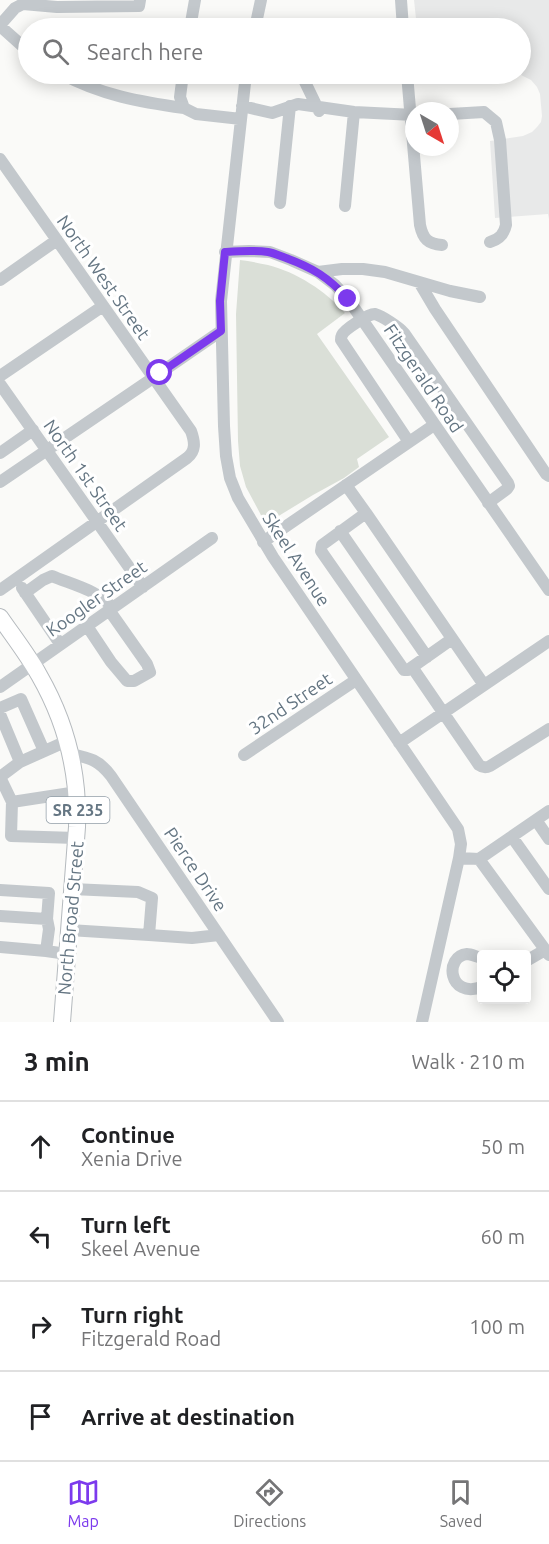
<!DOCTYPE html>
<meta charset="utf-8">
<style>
:root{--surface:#fff;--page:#f2f2f2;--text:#202124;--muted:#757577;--line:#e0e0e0;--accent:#7c3aed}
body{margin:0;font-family:Ubuntu,sans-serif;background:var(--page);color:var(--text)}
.controls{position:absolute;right:18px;bottom:18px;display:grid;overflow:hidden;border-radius:6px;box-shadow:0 3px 15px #0003}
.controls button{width:54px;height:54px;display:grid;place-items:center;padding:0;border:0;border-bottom:2px solid var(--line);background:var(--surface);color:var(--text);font:30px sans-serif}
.compass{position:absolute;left:405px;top:102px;width:54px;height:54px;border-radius:50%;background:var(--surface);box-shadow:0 3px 15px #0003;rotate:141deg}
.stop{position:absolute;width:18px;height:18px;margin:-14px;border:4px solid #7c3aed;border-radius:50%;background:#fff}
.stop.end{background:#7c3aed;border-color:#fff;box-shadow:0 2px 6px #0008}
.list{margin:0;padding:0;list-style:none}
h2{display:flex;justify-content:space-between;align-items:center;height:78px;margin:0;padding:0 24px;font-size:26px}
h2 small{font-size:20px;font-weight:400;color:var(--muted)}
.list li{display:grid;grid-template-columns:39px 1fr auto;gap:18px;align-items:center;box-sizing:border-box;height:90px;padding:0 24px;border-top:2px solid var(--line)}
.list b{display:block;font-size:22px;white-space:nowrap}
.list p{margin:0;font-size:20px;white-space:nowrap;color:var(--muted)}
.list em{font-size:20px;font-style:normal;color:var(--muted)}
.icon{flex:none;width:33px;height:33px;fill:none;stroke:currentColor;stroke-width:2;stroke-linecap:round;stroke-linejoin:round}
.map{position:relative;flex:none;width:549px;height:1022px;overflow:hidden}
.search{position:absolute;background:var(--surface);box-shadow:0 3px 15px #0003;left:18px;right:18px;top:18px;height:66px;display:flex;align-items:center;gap:15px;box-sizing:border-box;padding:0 21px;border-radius:33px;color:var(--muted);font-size:22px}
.sheet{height:438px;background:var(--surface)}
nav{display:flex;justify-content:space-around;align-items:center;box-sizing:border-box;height:84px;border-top:2px solid var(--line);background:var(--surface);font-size:16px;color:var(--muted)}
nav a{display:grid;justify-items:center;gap:3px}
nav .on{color:var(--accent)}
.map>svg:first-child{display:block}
</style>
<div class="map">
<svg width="549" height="1022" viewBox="0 0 549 1022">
<rect width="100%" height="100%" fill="#fafaf8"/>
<!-- built -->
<path fill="#e8e9e9" d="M414 0H549V219L548 214 495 218 490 141 523 136 532 132 537 127 541 122 542 116 540 94 537 87 531 80 519 74 520 28H417Z"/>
<!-- green -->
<path fill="#dadfd7" d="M240 260C249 261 259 263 268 265 296 272 326 291 345 313L317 334 389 437 357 459 359 467 344 478 313 495 272 520 262 517 246 487 240 466 238 441 236 314Z"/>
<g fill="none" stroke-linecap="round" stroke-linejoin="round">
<defs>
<path id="major" d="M0 617C13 636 28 655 39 675 66 722 79 774 77 827L62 1022"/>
</defs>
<!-- major casing -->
<use href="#major" stroke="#b5babe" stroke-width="18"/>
<!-- minor -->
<path stroke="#c3c8cc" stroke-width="12" d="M401 0 403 28
M0 25 15 8 23 4 57 7 139 6 140 0
M0 26 28 51
M190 28 195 0
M255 28 261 0
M62 74C101 95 140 102 184 108
M183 74 180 97 184 108 196 114 241 119
M246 74 221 301 224 426 226 456 230 478 238 498 273 557 458 829 461 844 459 858 422 1022
M306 74 305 82 319 111
M407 74 420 225C423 239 428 244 442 245
M242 106 272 113 298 104 354 112 414 115
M450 114 484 112 496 122 500 140 506 225C504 234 500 239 490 242
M0 159 191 431C195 442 196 451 187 458L0 590
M280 203 290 106
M345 206 354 112
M225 252 249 251 270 252 291 260 318 272 335 285 348 299 549 590
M318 272 342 269H363L385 272 450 291 480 297
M0 280 57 240
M419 282 435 309 546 474 549 476
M160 373 221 331
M0 376 103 306
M0 384 143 587
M409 442 341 340C341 339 341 337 342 335 344 330 369 313 375 314 382 316 399 327 404 333L508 483 509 486 507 489 488 503
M0 453 33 430
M0 482 153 378
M346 485 366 513
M340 531 427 657
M263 542 434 425
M22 588 60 644
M25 593 43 580 52 576C70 584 101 591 112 608
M87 626 111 662 127 681H134L150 672 147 664 109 610
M452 639 408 670H404L321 551 322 545 366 513 484 685
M412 667 479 765C483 768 486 768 490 766L549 729
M0 687 212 538
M0 708 21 699 44 751
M0 714 20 762 67 741
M399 743 549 641
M71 754C90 758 99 760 111 776L278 1022
M244 755 356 680
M20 762 0 777 12 802 77 792
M12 802 11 836 76 838
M536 820 549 839
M512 837 549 889
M459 858 479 859 549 811
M479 859 549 955
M0 890 49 893 47 919 0 916
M69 930 149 935 152 898 138 892 72 889
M149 935 192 938 219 935
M0 947 46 951 67 954
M46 951 49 929 47 919
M482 958C477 957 471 954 467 954 444 956 448 999 482 987
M526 961 545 950"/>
<!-- major -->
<use href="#major" stroke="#fff" stroke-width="16"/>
</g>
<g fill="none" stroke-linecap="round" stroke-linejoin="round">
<!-- route -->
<path stroke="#7c3aed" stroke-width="8" d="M160 373 221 331 220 301 225 252C240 251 254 250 268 252 274 253 280 256 286 258 313 268 328 277 348 299"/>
</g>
<g text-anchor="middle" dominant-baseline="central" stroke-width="6" stroke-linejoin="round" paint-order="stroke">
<!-- shield labels -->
<rect fill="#fff" stroke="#939fa8" stroke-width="1.5" x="46.5" y="797" width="63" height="26" rx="4.5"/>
<g font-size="16" font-weight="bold" fill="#657683">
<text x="78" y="810">SR 235</text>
</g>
<!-- street labels -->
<g font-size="18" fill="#657683" stroke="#fff">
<text transform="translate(104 277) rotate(55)">North West Street</text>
<text transform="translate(424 378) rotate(56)">Fitzgerald Road</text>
<text transform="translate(86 475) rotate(55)">North 1st Street</text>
<text transform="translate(297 559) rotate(57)">Skeel Avenue</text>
<text transform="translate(96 598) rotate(-35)">Koogler Street</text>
<text transform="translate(290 703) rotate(-34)">32nd Street</text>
<text transform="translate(196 869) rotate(56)">Pierce Drive</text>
<text transform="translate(70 918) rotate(-85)">North Broad Street</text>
</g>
</g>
</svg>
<div class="controls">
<button><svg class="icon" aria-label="locate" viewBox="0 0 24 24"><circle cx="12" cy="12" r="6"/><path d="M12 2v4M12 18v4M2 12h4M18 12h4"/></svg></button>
</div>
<svg class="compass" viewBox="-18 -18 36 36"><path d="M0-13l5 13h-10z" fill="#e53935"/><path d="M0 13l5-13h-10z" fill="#757577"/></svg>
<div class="stop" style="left:160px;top:373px"></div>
<div class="stop end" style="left:348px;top:299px"></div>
<div class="search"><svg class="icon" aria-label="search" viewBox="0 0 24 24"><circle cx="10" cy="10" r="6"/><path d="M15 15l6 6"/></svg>Search here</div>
</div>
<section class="sheet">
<h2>3 min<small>Walk · 210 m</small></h2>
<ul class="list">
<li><svg class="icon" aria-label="ahead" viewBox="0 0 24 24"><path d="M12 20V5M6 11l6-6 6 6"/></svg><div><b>Continue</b><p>Xenia Drive</p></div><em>50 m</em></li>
<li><svg class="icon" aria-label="left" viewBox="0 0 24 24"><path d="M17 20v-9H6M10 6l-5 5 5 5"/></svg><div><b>Turn left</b><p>Skeel Avenue</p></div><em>60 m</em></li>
<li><svg class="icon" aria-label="right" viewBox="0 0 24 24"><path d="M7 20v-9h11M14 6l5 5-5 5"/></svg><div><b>Turn right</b><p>Fitzgerald Road</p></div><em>100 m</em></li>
<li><svg class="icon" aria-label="arrive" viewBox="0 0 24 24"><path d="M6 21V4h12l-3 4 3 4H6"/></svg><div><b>Arrive at destination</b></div></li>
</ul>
</section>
<nav>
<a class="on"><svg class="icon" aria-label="map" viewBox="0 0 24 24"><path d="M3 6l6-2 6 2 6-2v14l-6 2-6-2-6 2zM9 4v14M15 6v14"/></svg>Map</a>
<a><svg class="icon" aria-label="directions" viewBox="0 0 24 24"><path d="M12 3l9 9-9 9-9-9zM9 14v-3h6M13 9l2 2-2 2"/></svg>Directions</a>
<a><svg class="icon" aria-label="saved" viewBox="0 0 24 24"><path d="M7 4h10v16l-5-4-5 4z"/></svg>Saved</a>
</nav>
